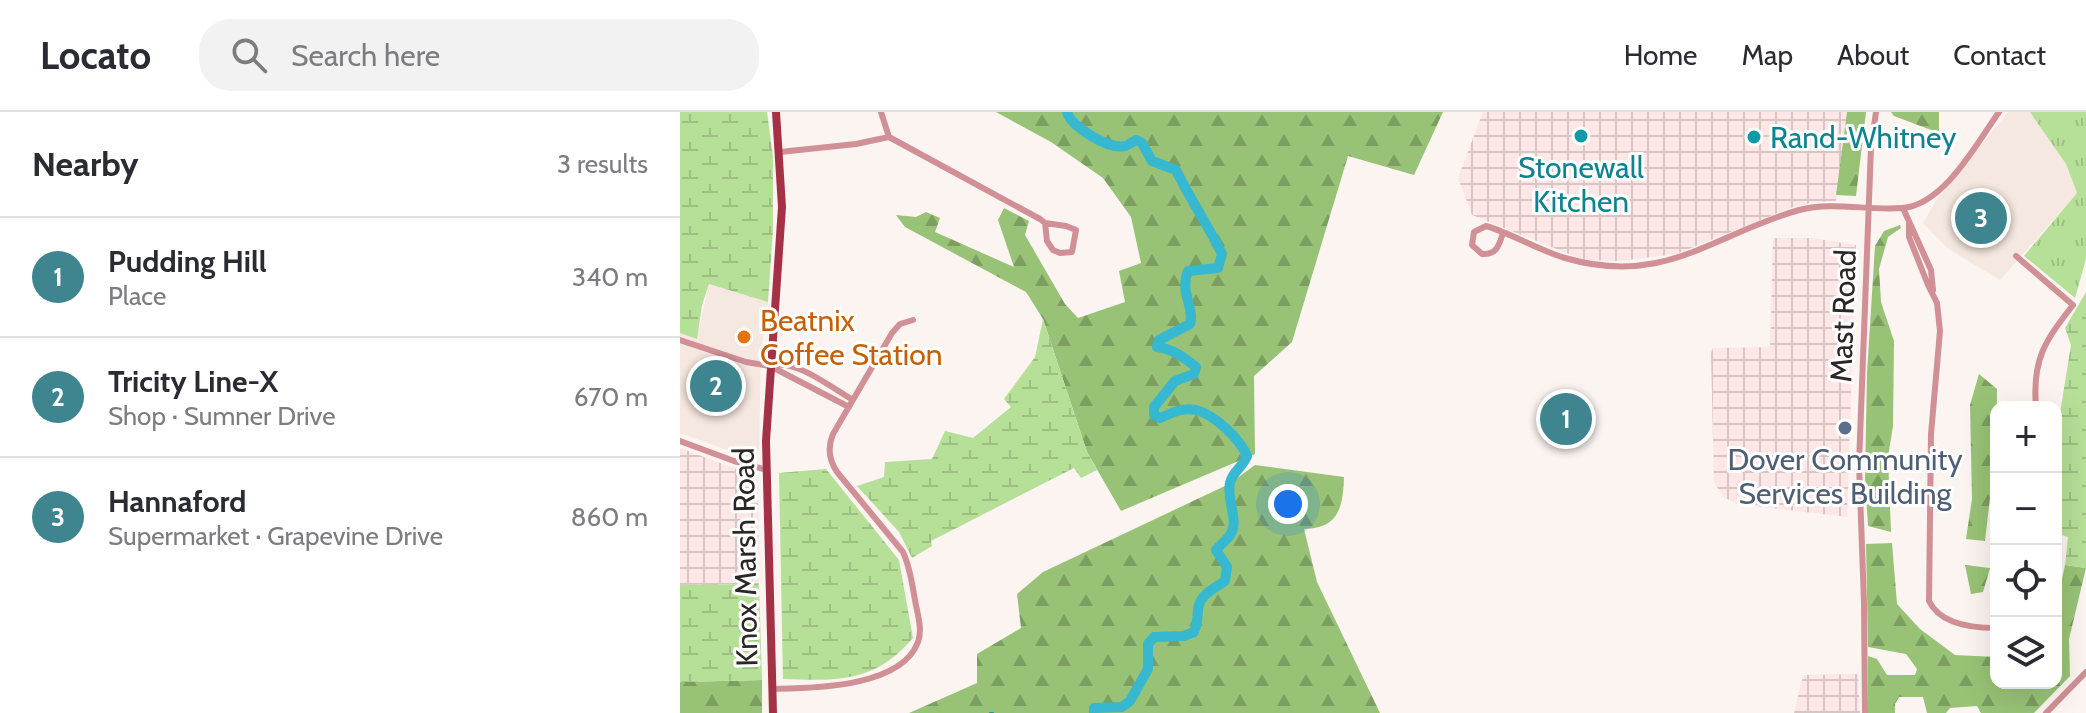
<!DOCTYPE html>
<meta charset="utf-8">
<style>
:root{--surface:#fff;--page:#f2f2f3;--text:#2b2b33;--muted:#7c7c81;--line:#e1e1e2;--accent:#3f858f}
body{margin:0;font-family:Cabin,sans-serif;background:var(--page);color:var(--text)}
.controls{position:absolute;right:24px;bottom:24px;display:grid;overflow:hidden;border-radius:16px;box-shadow:0 8px 32px #0002}
.controls button{width:72px;height:72px;display:grid;place-items:center;padding:0;border:0;border-bottom:2px solid var(--line);background:var(--surface);color:var(--text);font:40px sans-serif}
.you{position:absolute;left:608px;top:392px;width:28px;height:28px;margin:-20px;border:6px solid #fff;border-radius:50%;background:#1a73e8;box-shadow:0 0 0 12px #1a73e833}
.badge{display:grid;place-items:center;width:52px;height:52px;border-radius:50%;background:var(--accent);color:#fff;font-size:26px;font-weight:700}
.pin{position:absolute;translate:-50% -50%;border:4px solid #fff;box-shadow:0 2px 8px #0006}
.list{margin:0;padding:0;list-style:none}
h2{display:flex;justify-content:space-between;align-items:center;height:104px;margin:0;padding:0 32px;font-size:34px}
h2 small{font-size:26px;font-weight:400;color:var(--muted)}
.list li{display:grid;grid-template-columns:52px 1fr auto;gap:24px;align-items:center;box-sizing:border-box;height:120px;padding:0 32px;border-top:2px solid var(--line)}
.list b{display:block;font-size:30px;white-space:nowrap}
.list p{margin:0;font-size:26px;white-space:nowrap;color:var(--muted)}
.list em{font-size:26px;font-style:normal;color:var(--muted)}
.icon{flex:none;width:44px;height:44px;fill:none;stroke:currentColor;stroke-width:2;stroke-linecap:round;stroke-linejoin:round}
.map{position:relative;flex:none;width:1406px;height:601px;overflow:hidden}
header{display:flex;align-items:center;gap:48px;box-sizing:border-box;height:112px;padding:0 40px;background:var(--surface);border-bottom:2px solid var(--line)}
header strong{font-size:38px}
nav{display:flex;gap:44px;margin-inline-start:auto;font-size:28px}
.search{width:560px;height:72px;background:var(--page);display:flex;align-items:center;gap:20px;box-sizing:border-box;padding:0 28px;border-radius:32px;color:var(--muted);font-size:30px}
main{display:flex}
aside{flex:1;background:var(--surface)}
.map>svg:first-child{display:block}
</style>
<header>
<strong>Locato</strong>
<div class="search"><svg class="icon" aria-label="search" viewBox="0 0 24 24"><circle cx="10" cy="10" r="6"/><path d="M15 15l6 6"/></svg>Search here</div>
<nav><a>Home</a><a>Map</a><a>About</a><a>Contact</a></nav>
</header>
<main>
<aside>
<h2>Nearby<small>3 results</small></h2>
<ul class="list">
<li><span class="badge">1</span><div><b>Pudding Hill</b><p>Place</p></div><em>340 m</em></li>
<li><span class="badge">2</span><div><b>Tricity Line-X</b><p>Shop · Sumner Drive</p></div><em>670 m</em></li>
<li><span class="badge">3</span><div><b>Hannaford</b><p>Supermarket · Grapevine Drive</p></div><em>860 m</em></li>
</ul>
</aside>
<div class="map">
<svg width="1406" height="601" viewBox="0 0 1406 601">
<defs>
<pattern id="industrial-grid" width="8" height="8" patternUnits="userSpaceOnUse" patternTransform="scale(2)"><rect width="8" height="8" fill="#fce6e6"/><path d="M0 4h8M4 0v8" fill="none" stroke="#d8c5c5"/></pattern>
<pattern id="grass-tufts" width="24" height="20" patternUnits="userSpaceOnUse" patternTransform="scale(2)"><rect width="24" height="20" fill="#b6df97"/><path d="M3 7l-1-3M5 7V3M7 7l1-3M15 17l-1-3M17 17v-4M19 17l1-3" fill="none" stroke="#9dbf82"/></pattern>
<pattern id="forest-firs" width="22" height="20" patternUnits="userSpaceOnUse" patternTransform="scale(2)"><rect width="22" height="20" fill="#98c376"/><path d="M5 1l3.5 6h-7zM16 11l3.5 6h-7z" fill="#7c9e61"/></pattern>
<pattern id="wetland-marsh" width="20" height="14" patternUnits="userSpaceOnUse" patternTransform="scale(2)"><rect width="20" height="14" fill="#b6df97"/><path d="M1 5h8M5 5V1M11 12h8M15 12V8" fill="none" stroke="#9dbf82"/></pattern>
</defs>
<rect width="100%" height="100%" fill="#fbf4f1"/>
<!-- built -->
<path fill="#f5e8e0" d="M1328 0H1350L1386 52 1397 81 1320 168 1267 136 1243 111 1257 87Z
M29 172 88 190 81 240 79 338 74 345H67L0 321V221L17 226Z"/>
<!-- industrial -->
<path fill="url(#industrial-grid)" d="M803 0H1167L1156 89 1134 90 1113 95 996 142 939 149 904 148 792 103 778 66Z
M1093 126H1132L1176 133 1167 405 1058 392 1043 385 1034 370 1031 241 1033 236 1090 235Z
M0 336 78 365 79 472 0 473Z
M1178 562 1180 601H1114L1123 563Z"/>
<!-- grass -->
<path fill="url(#grass-tufts)" d="M1350 0H1406V147L1395 186 1344 144 1397 81 1386 52Z"/>
<!-- forest -->
<path fill="url(#forest-firs)" d="M316 0H763L734 63 668 44 612 230 574 264 575 342 441 399 407 340 363 207 346 180 225 115 216 103 236 105 246 100 260 106 255 120 334 155 318 108 324 96 349 109 345 123 385 192 398 206 445 190 439 159 461 151 451 105 423 66 371 30Z
M1167 0H1186L1176 84 1156 83Z
M1211 0H1259V21L1214 4Z
M1220 113 1221 116 1208 125 1199 157 1201 190 1214 229 1213 314 1208 345 1211 420 1188 414 1185 366 1187 261 1195 134 1204 119Z
M1299 262 1317 277 1316 369 1311 377 1305 429 1286 427 1292 387 1290 293Z
M575 353 664 365C663 397 658 416 624 417L637 470 700 601H229L297 571V542L341 516 337 482 363 460 549 372Z
M1212 431 1217 492 1240 517 1275 543 1316 545V571H1376V494L1385 453 1406 456 1389 527 1390 564 1354 601H1301L1297 594 1270 596 1266 601H1247L1243 585H1219L1215 592V601H1188V544L1197 547 1207 563H1235L1237 557 1226 542 1188 535 1186 432Z
M1285 453 1310 456 1303 480 1291 482Z
M82 568V601H0V570Z"/>
<!-- wetland -->
<path fill="url(#wetland-marsh)" d="M0 0H87L93 45V118L88 190 29 172 22 193 17 227 0 221Z
M1406 180V456L1385 453 1388 425 1376 421V326L1391 233 1385 216Z
M363 207 407 340 417 358 401 366 394 356 251 429 252 434 232 446 219 420 177 374 204 365 205 350 252 347 265 319 293 326 331 295 324 287 355 245Z
M146 357 219 448 233 526C195 571 157 569 103 567L99 361Z
M79 472 82 568 0 570V473Z"/>
<g fill="none" stroke-linecap="round" stroke-linejoin="round">
<!-- stream -->
<path stroke="#328c9d" stroke-width="2" d="M310 601H313"/>
<!-- river -->
<path stroke="#36b8d0" stroke-width="10" d="M387 0C391 15 429 38 445 34 447 34 454 29 456 28L462 31 472 49 496 58C510 87 528 113 542 142L538 156 508 159C499 180 515 196 510 212L479 228 477 235C493 237 503 245 516 255L514 262 495 269 474 295V303L480 306C491 301 503 295 516 298 535 303 560 327 567 344 563 355 552 360 550 371 546 388 560 409 550 423 546 429 540 433 536 438L547 455 545 469C534 477 518 483 518 499 517 507 518 511 514 520L504 524 474 525 468 532V557L450 589 442 595 414 596V601"/>
<!-- minor -->
<path stroke="#d09095" stroke-width="6" d="M201 0 209 25
M209 25 360 107 365 111 367 129 373 138 380 141 392 140 396 118 386 114 365 111
M100 40 176 32 209 25
M1223 96 1251 158 1253 178
M1229 111V125L1248 173 1257 191 1260 219 1251 322 1249 489C1260 512 1293 516 1316 516
M823 121C819 133 817 143 802 142L792 133 794 120 806 114C833 122 858 138 885 146 985 175 1032 123 1119 98 1154 89 1188 99 1222 96 1264 93 1297 31 1319 0
M1336 144 1393 193C1365 229 1352 247 1356 295
M0 228 66 250 90 254 169 295
M90 254C113 245 152 276 173 288
M0 329 54 349 87 358
M93 577C132 576 221 576 238 530 243 517 237 501 235 488 232 471 230 455 223 440L157 360C149 348 147 336 153 322L212 221 220 212 233 208
M1185 601 1184 491 1179 352 1191 35 1196 0
M1366 601 1406 560"/>
<!-- major -->
<path stroke="#a33247" stroke-width="8" d="M93 601 86 329 102 95 96 0"/>
</g>
<!-- markers -->
<g fill="#0f9aa8" stroke="#fff" stroke-width="3">
<circle cx="901" cy="24" r="8"/>
<circle cx="1074" cy="25" r="8"/>
</g>
<circle fill="#e8710a" stroke="#fff" stroke-width="3" cx="64" cy="225" r="8"/>
<circle fill="#5c6f8a" stroke="#fff" stroke-width="3" cx="1165" cy="316" r="8"/>
<g text-anchor="middle" dominant-baseline="central" stroke-width="6" stroke-linejoin="round" paint-order="stroke">
<!-- culture labels -->
<g font-size="30" fill="#0d838f" stroke="#fff" text-anchor="start">
<text x="1090" y="25">Rand-Whitney</text>
<text x="901" y="55" text-anchor="middle">Stonewall<tspan x="901" dy="34">Kitchen</tspan></text>
</g>
<!-- street labels -->
<g font-size="30" fill="#2a2726" stroke="#fff">
<text transform="translate(1163 204) rotate(-88)">Mast Road</text>
<text transform="translate(65 445) rotate(-91)">Knox Marsh Road</text>
</g>
<!-- food labels -->
<g font-size="30" fill="#c56008" stroke="#fff" text-anchor="start">
<text x="80" y="208">Beatnix<tspan x="80" dy="34">Coffee Station</tspan></text>
</g>
<!-- service labels -->
<g font-size="30" fill="#4e5e75" stroke="#fff">
<text x="1165" y="347">Dover Community<tspan x="1165" dy="34">Services Building</tspan></text>
</g>
</g>
</svg>
<div class="controls">
<button>+</button>
<button>−</button>
<button><svg class="icon" aria-label="locate" viewBox="0 0 24 24"><circle cx="12" cy="12" r="6"/><path d="M12 2v4M12 18v4M2 12h4M18 12h4"/></svg></button>
<button><svg class="icon" aria-label="layers" viewBox="0 0 24 24"><path d="M12 4l9 5-9 5-9-5zM3 14l9 5 9-5"/></svg></button>
</div>
<div class="you"></div>
<div class="pin badge" style="left:886px;top:307px">1</div>
<div class="pin badge" style="left:36px;top:274px">2</div>
<div class="pin badge" style="left:1301px;top:106px">3</div>
</div>
</main>
